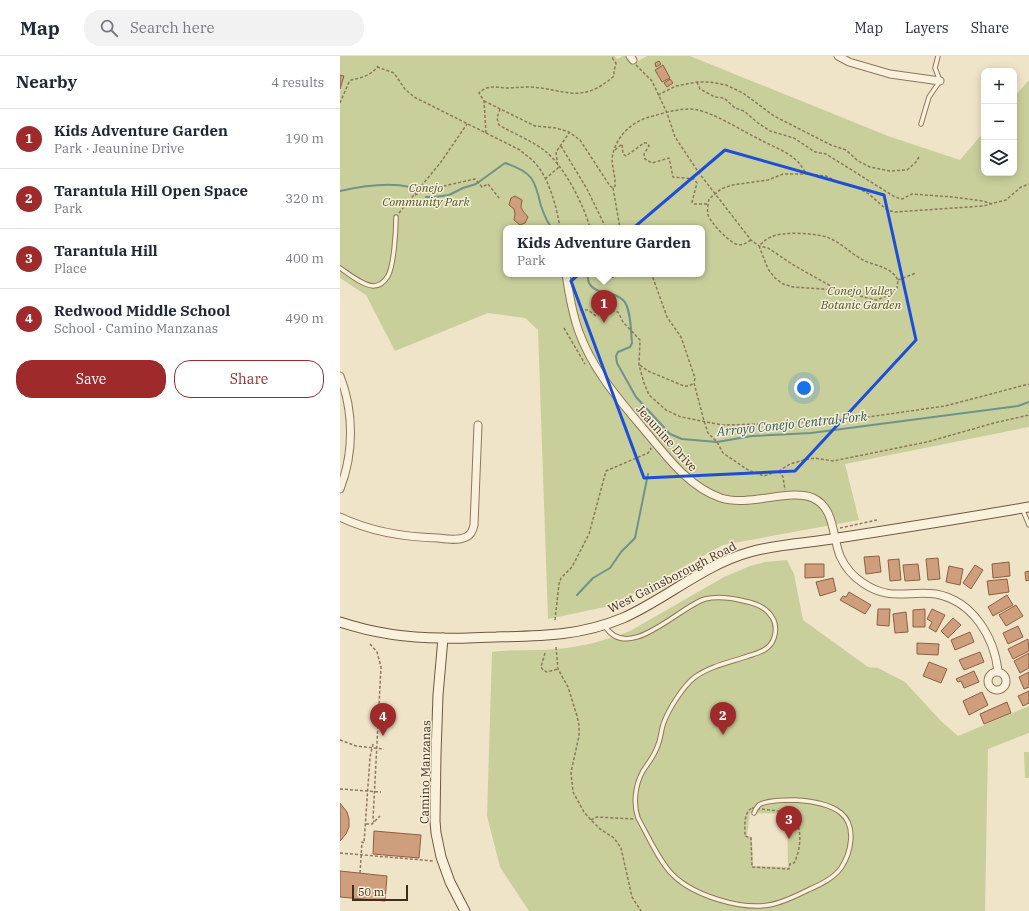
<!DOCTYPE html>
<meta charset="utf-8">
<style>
:root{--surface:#fff;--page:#f2f2f3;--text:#1f2937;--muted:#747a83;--line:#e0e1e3;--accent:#9e2a2b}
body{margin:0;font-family:"IBM Plex Serif",serif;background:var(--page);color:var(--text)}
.controls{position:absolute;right:12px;top:12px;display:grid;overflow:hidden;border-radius:8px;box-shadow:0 2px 10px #0003}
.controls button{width:36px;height:36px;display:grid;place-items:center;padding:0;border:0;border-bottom:1px solid var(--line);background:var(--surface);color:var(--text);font:20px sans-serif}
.scale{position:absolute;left:12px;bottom:10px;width:56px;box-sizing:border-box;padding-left:4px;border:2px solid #3d2e20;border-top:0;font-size:11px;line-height:14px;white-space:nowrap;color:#3d2e20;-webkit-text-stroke:3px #f7eed8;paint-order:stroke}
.you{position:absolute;left:464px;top:332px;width:14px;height:14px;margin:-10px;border:3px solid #fff;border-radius:50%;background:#1a73e8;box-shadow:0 0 0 6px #1a73e833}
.badge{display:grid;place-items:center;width:26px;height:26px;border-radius:50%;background:var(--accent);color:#fff;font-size:13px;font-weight:700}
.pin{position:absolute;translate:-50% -33px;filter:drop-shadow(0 1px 2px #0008)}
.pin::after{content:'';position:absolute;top:21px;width:14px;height:12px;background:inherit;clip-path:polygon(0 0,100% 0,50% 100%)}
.popup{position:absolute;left:163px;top:169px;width:202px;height:52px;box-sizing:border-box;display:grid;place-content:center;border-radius:8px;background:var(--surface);filter:drop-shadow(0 1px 3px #0005);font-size:13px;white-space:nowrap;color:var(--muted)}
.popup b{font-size:15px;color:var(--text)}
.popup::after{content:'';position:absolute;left:50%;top:100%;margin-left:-8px;border:8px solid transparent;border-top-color:var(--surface)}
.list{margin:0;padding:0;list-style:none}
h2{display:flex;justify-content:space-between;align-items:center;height:52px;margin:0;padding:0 16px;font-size:17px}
h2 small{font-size:13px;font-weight:400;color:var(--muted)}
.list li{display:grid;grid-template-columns:26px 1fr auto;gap:12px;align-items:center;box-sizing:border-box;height:60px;padding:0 16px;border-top:1px solid var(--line)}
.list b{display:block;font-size:15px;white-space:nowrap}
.list p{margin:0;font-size:13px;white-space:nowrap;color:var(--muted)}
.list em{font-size:13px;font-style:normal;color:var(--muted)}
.actions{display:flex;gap:8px;padding:12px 16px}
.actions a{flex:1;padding:9px 0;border:1px solid var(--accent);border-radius:16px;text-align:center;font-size:14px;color:var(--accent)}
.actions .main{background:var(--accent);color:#fff}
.icon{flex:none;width:22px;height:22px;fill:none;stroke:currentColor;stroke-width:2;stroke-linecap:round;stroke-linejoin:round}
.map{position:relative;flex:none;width:689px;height:855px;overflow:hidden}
header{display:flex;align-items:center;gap:24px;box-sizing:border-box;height:56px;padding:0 20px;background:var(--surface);border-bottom:1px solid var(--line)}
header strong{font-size:19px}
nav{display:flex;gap:22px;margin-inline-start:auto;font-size:14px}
.search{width:280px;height:36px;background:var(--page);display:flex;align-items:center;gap:10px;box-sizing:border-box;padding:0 14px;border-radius:16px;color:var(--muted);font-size:15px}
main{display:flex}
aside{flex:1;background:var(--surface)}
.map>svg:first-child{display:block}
</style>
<header>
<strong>Map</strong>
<div class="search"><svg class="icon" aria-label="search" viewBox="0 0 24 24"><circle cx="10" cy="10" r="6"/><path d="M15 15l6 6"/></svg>Search here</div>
<nav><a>Map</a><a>Layers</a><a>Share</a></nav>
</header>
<main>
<aside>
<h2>Nearby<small>4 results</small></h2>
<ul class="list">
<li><span class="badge">1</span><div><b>Kids Adventure Garden</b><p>Park · Jeaunine Drive</p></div><em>190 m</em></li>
<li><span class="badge">2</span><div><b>Tarantula Hill Open Space</b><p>Park</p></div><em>320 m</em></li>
<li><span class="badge">3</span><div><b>Tarantula Hill</b><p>Place</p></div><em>400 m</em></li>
<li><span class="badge">4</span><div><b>Redwood Middle School</b><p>School · Camino Manzanas</p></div><em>490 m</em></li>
</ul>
<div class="actions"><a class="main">Save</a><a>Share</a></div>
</aside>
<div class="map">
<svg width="689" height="855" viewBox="0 0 689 855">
<rect width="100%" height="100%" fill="#f0e4c8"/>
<!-- green -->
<path fill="#c9cf9b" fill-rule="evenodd" d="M0 0H275L277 3 283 0H294L298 5 307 0H350L548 80 620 104 644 76V117H674V41L689 24V371L505 408 519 464 383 489 307 531 265 551 208 563 198 274 185 262 148 257 55 295 26 239 0 222ZM166 172H362V218H166Z
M447 504 454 518 463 564 528 611 538 612 565 626 601 665 618 680 689 650V677L648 693 645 855H189L160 811 147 760 152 596C173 593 196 595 217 593 242 591 267 584 290 575L384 521 410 510 425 506ZM410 757 447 758 448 811 413 810 412 781 407 780Z
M684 696H689V722H685Z"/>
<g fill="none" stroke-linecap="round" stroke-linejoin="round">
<!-- stream -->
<path stroke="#6f938a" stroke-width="2" d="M0 135C22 130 48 126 70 131
M86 141H95L109 139 123 132 136 128 165 107C192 116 195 123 201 150 204 158 206 165 212 172
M247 218C248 221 248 225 249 227 256 240 275 234 284 245 291 253 291 277 292 287L290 291 278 296 276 300 277 307 296 341 330 378 342 383 377 386 412 380 471 377 678 350 689 346
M237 539 253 522 270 512 281 496 295 482 308 418"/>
</g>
<!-- building -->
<path fill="#cf9f7d" stroke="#8d5f41" d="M319 5 321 8 316 11 315 7Z
M323 9 330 22 322 26 315 14Z
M0 19 4 20 0 33Z
M330 23 333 27 327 31 324 27Z
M175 140 182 144 181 151 183 155 188 161 185 167 180 169 174 164 175 158 174 153 169 149 171 142Z
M539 500 541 516 526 518 524 501Z
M598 502 600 523 588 524 586 503Z
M559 503 561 524 550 525 548 504Z
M669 506 670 520 653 522 652 508Z
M465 508H484V521L465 522Z
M578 508 580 524 565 525 563 509Z
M635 509 643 514 631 533 623 527Z
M609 510 623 513 620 529 606 526Z
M689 515V524L686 525 685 516Z
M493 522 496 535 480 540 476 526Z
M667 523 669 536 649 539 647 525Z
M509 536 531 549 525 558 500 544 503 540 506 541Z
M667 539 673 549 653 560 648 551Z
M676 549 683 560 666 570 659 559Z
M538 553H550L549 570 537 569Z
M585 553V571H573V554Z
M592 553 605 559 596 576 589 572 592 566 587 563Z
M566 556 568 576 555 577 553 558Z
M613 562 621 569 608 582 601 575Z
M678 570 683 581 668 588 663 577Z
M630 576 634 586 615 594 611 584Z
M688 583 689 595 673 603 668 593Z
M577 587 599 588 598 599 577 598Z
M640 596 644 606 624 614 619 604Z
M689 597V612L680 617 674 605Z
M589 606 607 613 601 627 583 620Z
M634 615 639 626 624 632 621 625 618 626 616 623Z
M689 616V631L684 633 679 621Z
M689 635V647L683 650 678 640Z
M642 636 648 649 629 659 623 645Z
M667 646 671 657 644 668 640 658Z
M0 747 7 756 9 763V771L6 778 0 785Z
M34 775 81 779 79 802 33 798Z
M0 815 47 820 45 845 0 841Z"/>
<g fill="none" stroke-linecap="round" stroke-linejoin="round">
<defs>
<path id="lane" d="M581 68 589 41 600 25 595 12 598 0
M0 212C9 218 22 229 33 230 40 230 45 225 48 220 54 209 56 174 56 161
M682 452 689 469
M265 570C288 608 340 550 365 543 378 540 392 542 404 545 415 547 426 551 432 561 438 570 436 585 427 592 422 596 415 598 408 600 391 606 370 610 355 621 343 630 329 653 324 666 321 673 321 682 318 689 315 699 308 707 303 715 295 729 293 748 298 762 307 778 320 807 333 819 353 839 400 854 429 849 442 847 456 840 468 834 479 829 493 823 501 812 511 797 517 770 501 757 489 747 470 745 455 744 446 744 426 744 419 749 417 751 415 754 414 757"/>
<path id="street" d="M290 0 293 4
M498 0 509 6 550 18 600 25
M226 218C229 238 232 257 239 276 253 315 281 346 307 377 328 402 349 431 381 442 410 451 450 432 473 442 495 452 492 480 500 500 505 511 512 520 523 527 551 546 568 534 596 538 633 545 654 581 658 615
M0 320C14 356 14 397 0 433
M0 461C31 476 64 481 98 482 106 483 118 485 126 481 131 479 133 474 134 469L138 369
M648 625a9 9 0 1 1 18 0a9 9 0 1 1-18 0Z"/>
<path id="secondary" d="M0 566C33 577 68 582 102 582 120 583 138 581 156 581 201 580 240 580 283 562 326 543 363 509 410 496 438 488 469 487 498 482 562 472 625 462 689 451
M103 582 98 639 96 698 95 765 96 777 101 801 110 826 125 855"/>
</defs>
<!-- lane casing -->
<use href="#lane" stroke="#8d765c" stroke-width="5.5"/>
<!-- street casing -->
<use href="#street" stroke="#8d765c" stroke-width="9"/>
<!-- secondary casing -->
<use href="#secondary" stroke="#6f573f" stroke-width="11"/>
<!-- path -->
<path stroke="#8d765c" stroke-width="1.5" stroke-dasharray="3 2" stroke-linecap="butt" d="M296 9 312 25 327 57 335 81 359 117 411 184 419 190 428 192 455 210 498 234 531 243 537 244 549 239 557 232 558 224C551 211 537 210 525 205 512 199 502 187 489 182 477 177 443 175 431 181 426 183 423 186 419 190L428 213 435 222 443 228 453 231 498 234
M37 11 54 17 65 33 74 41 180 94C185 99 191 102 195 107 209 122 217 152 220 172
M357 26 360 33 375 41 384 42 395 52 404 55 418 67 430 75 454 82 475 96 486 98 555 141 562 143 572 138 613 141 643 145 652 148
M318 39 336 30 357 26H370L386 29 403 37 434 60 491 89 506 94 518 105 530 111 550 115 567 114 576 106 579 101
M144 45 195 70 216 72 229 76 240 84 270 130 273 132 275 130C276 117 269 107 274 94 280 76 295 64 313 60 328 56 343 51 358 54 378 59 400 74 419 83 431 90 445 94 456 104 461 108 463 114 467 118
M0 47 9 26 11 24C21 22 32 19 38 10
M160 53 157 62 159 69C174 78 191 84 205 95 224 110 244 149 250 172
M146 77 144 45 139 37C147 29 155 31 165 32 173 32 181 31 190 31 226 33 241 49 274 20V15L276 7 273 3 272 0
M221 90 247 133 266 172
M275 94 282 88 283 98 286 100 304 87H307L309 90 304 98 305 103 312 107 329 102 333 121 354 123 357 127 352 146 354 148H368
M205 123 218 112 216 96 229 77
M273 132 280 172
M75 139 86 134 135 123 142 131 148 128 159 142
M59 157 101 106 127 68
M411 184C406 187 402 190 396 188 388 185 371 167 368 159 367 154 368 148 369 143L381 133 392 129 428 124 443 118H467L486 120 502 128 516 131 529 138 547 154 555 156 643 150 666 144 681 131 689 128
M263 218 271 222 280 218
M309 218 313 222 327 261 341 281 355 322 354 327 364 365 368 377 377 386 383 397 408 414 424 420 439 415 450 408 464 404 475 402 493 405 587 386 654 367 689 359
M558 224 576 217
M240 254H248L256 260 269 254 278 256 283 266 300 284 299 309 304 327 309 339 326 354 341 361 382 369 426 368 514 363 605 350 689 328
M224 272 245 308
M300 309 308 315 344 330H349L354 327
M439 415 443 421 445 434
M500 472 537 464
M215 564 219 528 221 522 232 511 249 478 266 415 308 397 311 393 310 392
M30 588 37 596 41 611 33 763 34 766
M216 591 218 613 228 631 237 660 239 669V680L231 716 233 736 244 756 251 764 260 773 274 782 281 792 292 841 301 855
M205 597 201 611 203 614 207 616 218 613
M0 684 16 690 44 693
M0 733 41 736
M412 752 448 756C451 759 455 762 457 766 462 778 460 796 454 807L450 808 449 813 412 811 411 782 405 780C405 771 403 757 412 752Z
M450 759 458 773
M251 764 257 761 294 763
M26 768H32L40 760
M0 797 94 805
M20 817 22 786 24 787 30 701 33 688"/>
<!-- lane -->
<use href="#lane" stroke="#faf1dc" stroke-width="3.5"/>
<!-- street -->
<use href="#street" stroke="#faf1dc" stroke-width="7"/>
<!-- secondary -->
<use href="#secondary" stroke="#faf1dc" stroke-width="9"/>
</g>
<!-- marked area -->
<path fill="none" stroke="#1d4ed8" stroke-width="3" stroke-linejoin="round" d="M385 94 544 139 576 284 455 415 304 422 231 225Z"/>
<g text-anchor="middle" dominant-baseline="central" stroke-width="3" stroke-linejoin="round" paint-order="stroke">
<!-- park labels -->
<g font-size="12" font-style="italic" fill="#4d5a26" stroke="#f7eed8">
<text x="86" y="131">Conejo<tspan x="86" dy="14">Community Park</tspan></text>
<text x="521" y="234">Conejo Valley<tspan x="521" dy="14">Botanic Garden</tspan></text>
</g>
<!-- street labels -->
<g font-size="12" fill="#3d2e20" stroke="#f7eed8">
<text transform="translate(327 382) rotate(48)">Jeaunine Drive</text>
<text transform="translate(332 521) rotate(-27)">West Gainsborough Road</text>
<text transform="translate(85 716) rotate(-89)">Camino Manzanas</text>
</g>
<!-- water labels -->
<g font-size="13" font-style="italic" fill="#2f5d5a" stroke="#f7eed8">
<text transform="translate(452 368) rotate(-6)">Arroyo Conejo Central Fork</text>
</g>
</g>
</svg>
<div class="controls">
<button>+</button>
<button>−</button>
<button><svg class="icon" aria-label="layers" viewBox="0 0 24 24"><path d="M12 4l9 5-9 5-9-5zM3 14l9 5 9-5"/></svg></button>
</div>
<div class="scale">50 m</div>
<div class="you"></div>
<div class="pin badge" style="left:264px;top:267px">1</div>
<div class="popup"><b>Kids Adventure Garden</b>Park</div>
<div class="pin badge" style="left:383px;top:679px">2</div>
<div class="pin badge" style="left:449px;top:783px">3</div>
<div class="pin badge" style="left:43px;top:680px">4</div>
</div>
</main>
